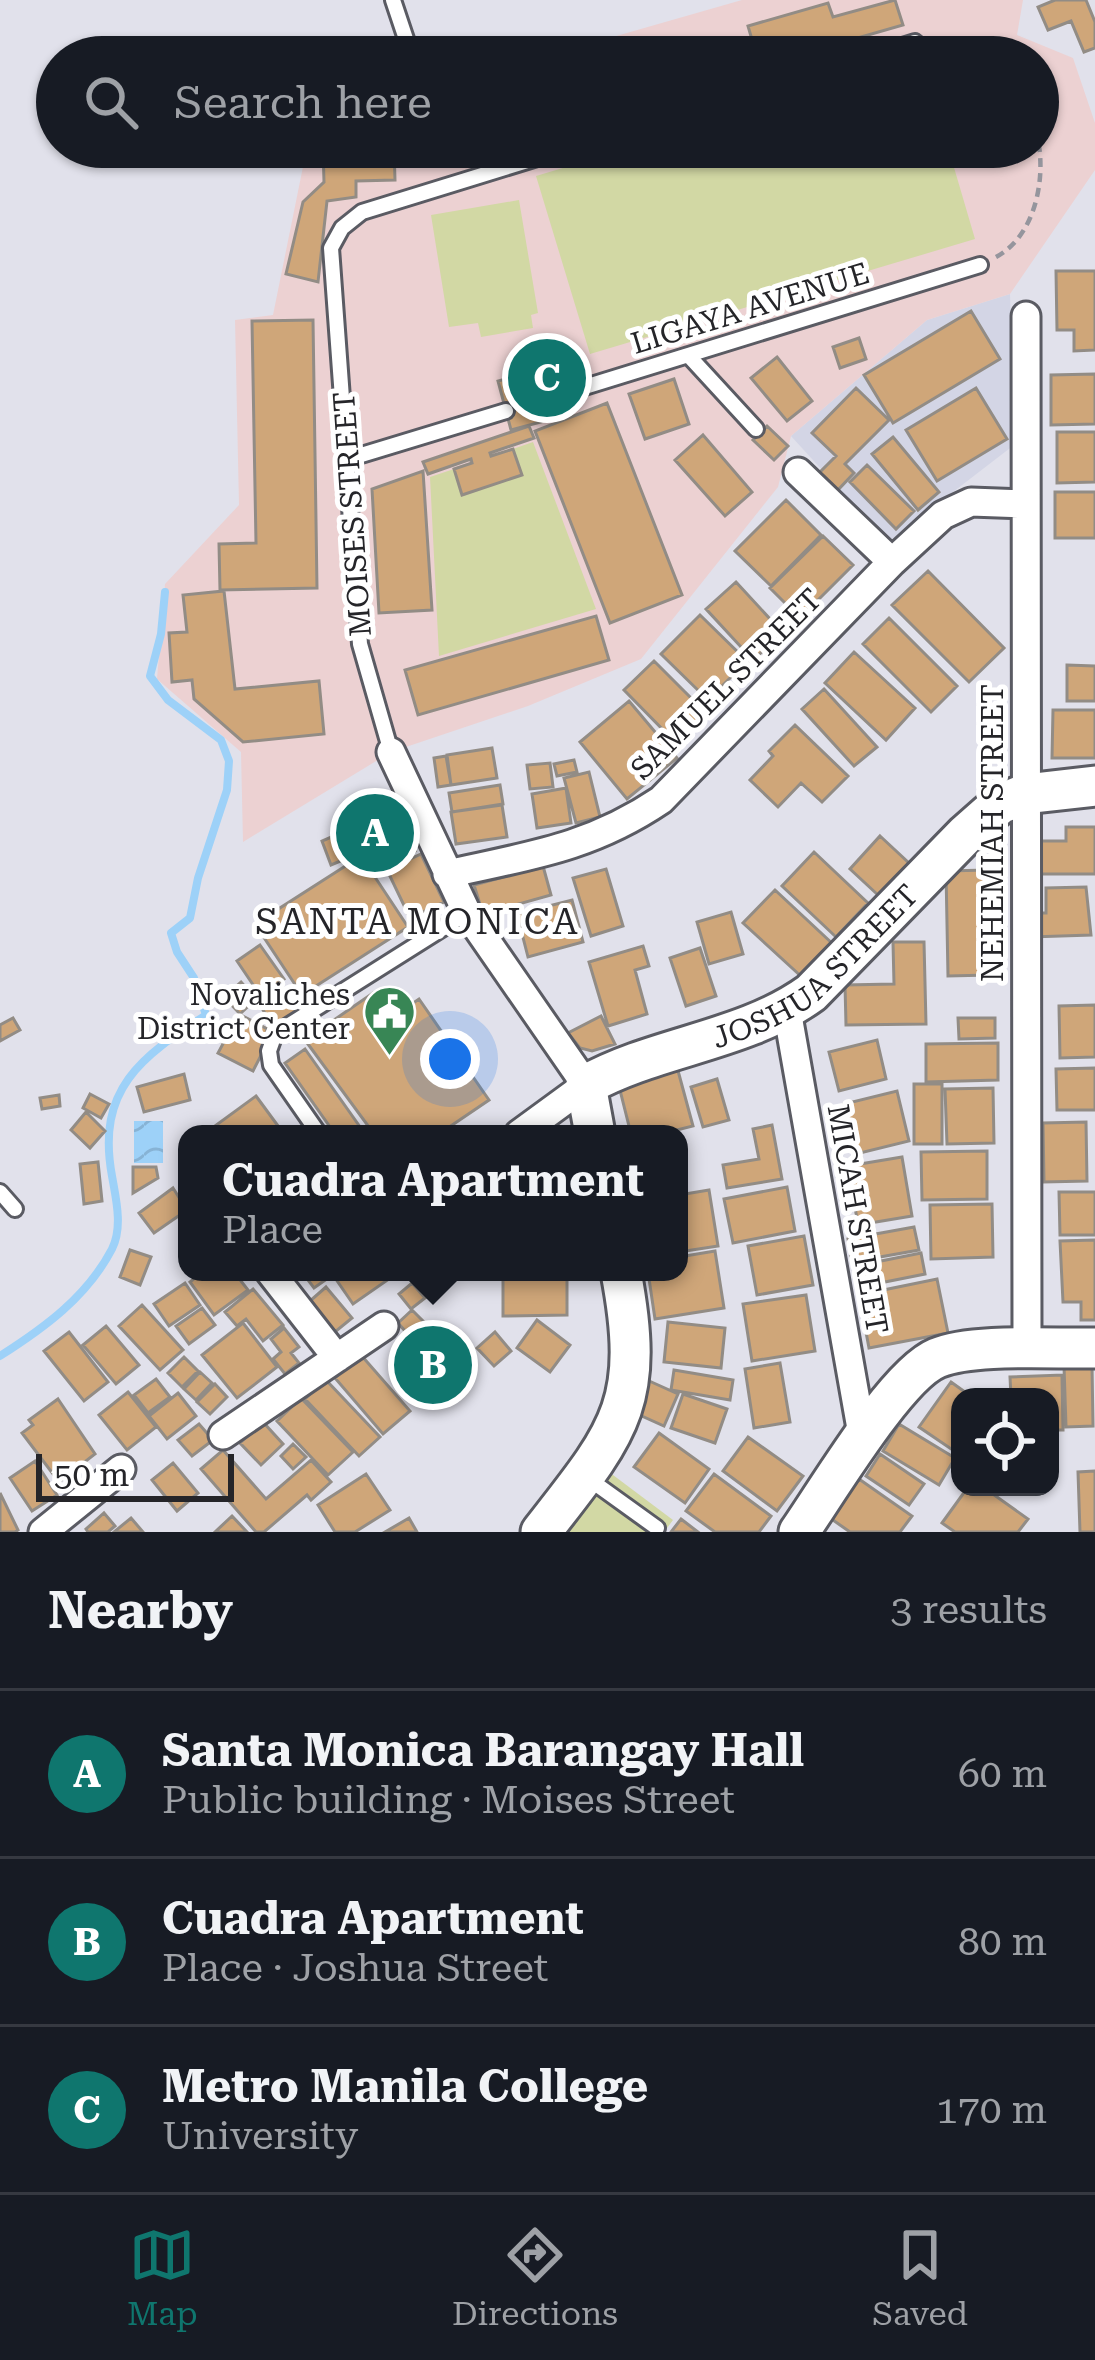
<!DOCTYPE html>
<meta charset="utf-8">
<style>
:root{--surface:#171b24;--page:#20242c;--text:#f1f3f6;--muted:#9ea1a6;--line:#363941;--accent:#0f766e}
body{margin:0;font-family:"Roboto Serif",serif;background:var(--page);color:var(--text)}
.controls{position:absolute;right:36px;bottom:36px;display:grid;overflow:hidden;border-radius:24px;box-shadow:0 3px 9px #0004}
.controls button{width:108px;height:108px;display:grid;place-items:center;padding:0;border:0;border-bottom:3px solid var(--line);background:var(--surface);color:var(--text);font:60px sans-serif}
.scale{position:absolute;left:36px;bottom:30px;width:198px;box-sizing:border-box;padding-left:12px;border:6px solid #252529;border-top:0;font-size:33px;line-height:42px;white-space:nowrap;color:#252529;-webkit-text-stroke:9px #fff;paint-order:stroke}
.you{position:absolute;left:450px;top:1059px;width:42px;height:42px;margin:-30px;border:9px solid #fff;border-radius:50%;background:#1a73e8;box-shadow:0 0 0 18px #1a73e833}
.badge{display:grid;place-items:center;width:78px;height:78px;border-radius:50%;background:var(--accent);color:#fff;font-size:39px;font-weight:700}
.pin{position:absolute;translate:-50% -50%;border:6px solid #fff;box-shadow:0 3px 12px #0006}
.popup{position:absolute;left:178px;top:1125px;width:510px;height:156px;box-sizing:border-box;display:grid;place-content:center;border-radius:24px;background:var(--surface);filter:drop-shadow(0 3px 9px #0005);font-size:39px;white-space:nowrap;color:var(--muted)}
.popup b{font-size:45px;color:var(--text)}
.popup::after{content:'';position:absolute;left:50%;top:100%;margin-left:-24px;border:24px solid transparent;border-top-color:var(--surface)}
.list{margin:0;padding:0;list-style:none}
h2{display:flex;justify-content:space-between;align-items:center;height:156px;margin:0;padding:0 48px;font-size:51px}
h2 small{font-size:39px;font-weight:400;color:var(--muted)}
.list li{display:grid;grid-template-columns:78px 1fr auto;gap:36px;align-items:center;box-sizing:border-box;height:168px;padding:0 48px;border-top:3px solid var(--line)}
.list b{display:block;font-size:45px;white-space:nowrap}
.list p{margin:0;font-size:39px;white-space:nowrap;color:var(--muted)}
.list em{font-size:39px;font-style:normal;color:var(--muted)}
.icon{flex:none;width:66px;height:66px;fill:none;stroke:currentColor;stroke-width:2;stroke-linecap:round;stroke-linejoin:round}
.map{position:relative;flex:none;width:1095px;height:1532px;overflow:hidden}
.search{position:absolute;background:var(--surface);box-shadow:0 3px 9px #0004;left:36px;right:36px;top:36px;height:132px;display:flex;align-items:center;gap:30px;box-sizing:border-box;padding:0 42px;border-radius:66px;color:var(--muted);font-size:45px}
.sheet{height:660px;background:var(--surface)}
nav{display:flex;justify-content:space-around;align-items:center;box-sizing:border-box;height:168px;border-top:3px solid var(--line);background:var(--surface);font-size:33px;color:var(--muted)}
nav a{display:grid;justify-items:center;gap:6px}
nav .on{color:var(--accent)}
.map>svg:first-child{display:block}
</style>
<div class="map">
<svg width="1095" height="1532" viewBox="0 0 1095 1532">
<defs>
<pattern id="water-waves" width="16" height="10" patternUnits="userSpaceOnUse" patternTransform="scale(3)"><rect width="16" height="10" fill="#9dd1f8"/><path d="M0 5q4-4 8 0t8 0" fill="none" stroke="#87b3d5"/></pattern>
</defs>
<rect width="100%" height="100%" fill="#e1e1eb"/>
<!-- built -->
<path fill="#d3d5e5" d="M1010 294 1014 445 888 542 791 436 927 320Z"/>
<!-- education -->
<path fill="#ecd1d2" d="M742 0H1023L1017 35 1073 58 1095 123V170L1010 294 927 320 791 436 778 487 641 659 528 706 391 752 243 842 241 752 157 679 165 584 239 505 235 320 273 315 307 147H1038V57H543Z"/>
<!-- garden -->
<path fill="#d2d8a4" d="M633 147H948L975 239 590 354 536 176Z
M519 200 538 313 531 315 533 328 481 337 478 323 449 327 431 215Z
M533 442 596 609 439 656 430 477 454 469 462 494 521 475 513 449Z
M605 1469 673 1520 664 1532H558Z"/>
<!-- water -->
<path fill="url(#water-waves)" d="M134 1121H163V1163H134Z"/>
<g fill="none" stroke-linecap="round" stroke-linejoin="round">
<!-- stream -->
<path stroke="#9dd1f8" stroke-width="8" d="M0 1356C44 1328 87 1297 112 1249 123 1227 116 1199 112 1176 96 1089 141 1057 206 1015L194 978 177 952 171 933 190 918 198 878 227 790 229 761 221 740 168 700 150 676 161 634 165 592"/>
</g>
<!-- building -->
<path fill="#cfa679" stroke="#928c85" stroke-width="3" d="M895 0 903 25 840 43 843 53 829 57H757L748 26 828 3 833 17Z
M1055 0H1086L1095 22V48L1084 52 1071 21 1048 30 1038 7Z
M621 47 624 57H585Z
M323 147H394L395 180 356 181V197L327 201 318 282 286 274 303 202 324 182Z
M452 147H496L455 159Z
M1056 271H1095V350L1074 351V330H1057Z
M971 311 1000 359 893 423 864 375Z
M313 320 317 588 220 590 219 544 256 543 252 321Z
M859 338 866 359 840 368 833 347Z
M777 357 812 401 787 421 751 378Z
M528 373 541 422 511 430 498 381Z
M1095 374V424L1051 425V375Z
M674 379 689 424 645 439 629 394Z
M856 388 889 420 845 464 854 473 836 492 818 474 836 456 812 433Z
M976 388 1007 439 937 481 906 430Z
M607 403 682 595 610 623 535 431Z
M529 426 534 438 490 453 491 456 513 449 522 475 462 495 454 469 472 463 471 459 428 474 423 462Z
M767 426 788 446 774 460 753 440Z
M1057 432H1095V482L1057 483Z
M703 435 752 492 725 516 675 460Z
M893 437 939 492 918 510 872 454Z
M867 465 914 511 896 529 850 482Z
M423 471 432 610 379 613 372 489Z
M1055 492H1095V538H1055Z
M786 500 821 535 771 586 735 551Z
M823 536 853 565 800 618 770 588Z
M928 571 1004 648 969 682 892 605Z
M736 582 783 633 753 660 706 609Z
M224 591 235 689 319 681 324 734 243 742 194 699 192 680 172 682 169 633 187 632 183 595Z
M700 615 747 661 708 700 661 654Z
M596 616 609 660 418 715 405 670Z
M889 618 957 686 931 712 863 644Z
M854 652 915 708 886 740 825 683Z
M654 661 707 714 677 744 624 690Z
M1067 665 1095 666V701H1067Z
M824 689 877 747 854 766 802 709Z
M629 701 677 758 627 799 580 742Z
M1053 710H1095V758H1052Z
M795 725 848 776 822 802 801 783 778 807 750 780 773 756 769 751Z
M492 748 497 778 451 785 447 755Z
M446 756 451 785 438 787 434 758Z
M574 760 577 772 557 776 554 764Z
M550 763 553 787 530 789 527 765Z
M589 772 600 817 576 823 564 778Z
M500 785 503 804 452 812 449 793Z
M566 788 571 823 537 828 532 794Z
M392 796 415 851 389 862 381 844 331 865 322 841 366 822 361 809Z
M502 805 507 837 456 844 451 812Z
M1066 827H1095V874H1040V841H1066Z
M880 836 909 863 878 895 850 869Z
M814 852 868 903 836 937 782 886Z
M421 854 444 902 410 918 387 870Z
M361 856 408 927 302 995 255 924Z
M543 866 551 895 483 914 474 885Z
M606 869 623 926 591 936 573 878Z
M987 870 989 975 948 976 946 871Z
M1086 887 1091 935 1031 937V913H1046V888Z
M775 890 835 946 804 979 743 923Z
M572 900 583 942 528 957 517 914Z
M731 912 743 954 709 964 697 922Z
M893 942H924L926 1024 846 1025 845 985 894 984Z
M260 945 284 979 260 995 237 961Z
M643 946 649 966 635 970 647 1014 608 1026 589 962Z
M700 948 716 996 686 1006 670 958Z
M241 982 256 999 240 1014 224 997Z
M279 988 298 1010 274 1029 259 1003Z
M373 993 391 1018 419 999 489 1100 439 1134H413L409 1129 402 1134H374L305 1040Z
M1095 1005V1057L1060 1058 1059 1006Z
M239 1014 273 1032 253 1071 218 1053Z
M601 1016 615 1044 592 1051 580 1048 568 1033Z
M13 1018 20 1030 0 1041V1025Z
M958 1018H995V1038L959 1039Z
M877 1040 886 1079 839 1091 829 1052Z
M998 1043V1080L926 1082V1044Z
M305 1049 365 1134H335L285 1063Z
M677 1067 693 1126 661 1134H631L618 1082Z
M1095 1068V1110H1057L1056 1069Z
M184 1074 190 1100 144 1112 137 1087Z
M717 1079 729 1120 703 1127 691 1087Z
M914 1084H942V1144H914Z
M993 1088 994 1143 947 1144 945 1089Z
M897 1091 909 1141 856 1154 844 1104Z
M90 1094 109 1104 101 1118 83 1108Z
M59 1095 60 1106 42 1109 40 1098Z
M256 1096 284 1134H204Z
M86 1112 105 1131 90 1148 71 1130Z
M1086 1122 1087 1181 1044 1182 1043 1123Z
M772 1125 782 1179 727 1188 723 1165 759 1159 753 1129Z
M987 1151V1199L922 1200 921 1152Z
M902 1157 912 1216 858 1225 848 1166Z
M98 1162 102 1201 84 1204 80 1164Z
M133 1167H156L158 1178 133 1193Z
M787 1187 795 1231 733 1243 724 1199Z
M173 1188 187 1210 154 1233 139 1213Z
M709 1190 718 1246 679 1252V1195Z
M1059 1192H1095V1235H1060Z
M992 1204 993 1257 931 1259 930 1205Z
M914 1227 919 1250 852 1262 848 1239Z
M804 1236 813 1285 757 1295 748 1246Z
M1095 1240V1320H1081V1302H1063L1060 1241Z
M130 1250 151 1257 140 1285 120 1277Z
M715 1251 724 1308 655 1319 648 1272H679V1257Z
M921 1253 925 1274 860 1287 856 1266Z
M202 1272H213L218 1279 234 1272 248 1290 214 1315 190 1282Z
M302 1272H324L328 1278 314 1288Z
M331 1272H384L389 1279 353 1304Z
M567 1274V1315L503 1316V1275Z
M937 1279 948 1333 869 1348 859 1295Z
M185 1283 200 1305 169 1326 154 1304Z
M412 1283 425 1298 411 1309 399 1294Z
M326 1287 352 1318 335 1332 310 1301Z
M253 1289 283 1325 263 1341 246 1319 237 1326 225 1312Z
M806 1295 815 1351 752 1361 743 1304Z
M142 1305 183 1350 160 1370 119 1326Z
M202 1308 215 1325 189 1344 176 1326Z
M412 1310 429 1327 414 1341 398 1323Z
M537 1320 570 1345 550 1372 517 1348Z
M668 1322 725 1328 721 1368 664 1362Z
M243 1323 277 1367 237 1398 202 1355Z
M106 1326 139 1365 116 1384 83 1345Z
M284 1328 299 1347 291 1353 299 1363 285 1374 273 1359 281 1352 271 1339Z
M434 1329 468 1370 433 1400 398 1360Z
M69 1332 108 1382 84 1401 44 1351Z
M495 1332 511 1351 494 1366 477 1348Z
M361 1355 410 1411 383 1434 335 1378Z
M184 1357 198 1371 182 1387 168 1373Z
M780 1363 790 1422 754 1428 745 1369Z
M1092 1365 1093 1426 1066 1427 1064 1366Z
M674 1370 733 1380 730 1400 671 1390Z
M200 1372 212 1383 196 1400 184 1389Z
M1062 1375 1063 1430H1050V1397H1011L1010 1377Z
M156 1379 170 1397 148 1413 134 1395Z
M326 1380 380 1437 359 1456 305 1399Z
M647 1380 678 1394 664 1426 633 1412Z
M951 1382 972 1397H960V1455L919 1427Z
M215 1384 227 1397 210 1414 197 1402Z
M128 1392 156 1427 127 1450 99 1415Z
M178 1393 196 1416 167 1439 149 1416Z
M683 1394 727 1409 715 1443 671 1428Z
M301 1398 353 1452 328 1475 277 1421Z
M58 1399 95 1454 59 1482 22 1433 33 1425 29 1420Z
M263 1422 283 1444 261 1465 240 1443Z
M199 1424 213 1440 192 1456 178 1440Z
M899 1424 955 1458 939 1485 883 1451Z
M659 1433 709 1469 685 1503 634 1467Z
M748 1437 803 1476 777 1511 723 1471Z
M293 1444 306 1457 293 1469 281 1456Z
M223 1450 266 1499 311 1460 331 1482 311 1500 307 1495 264 1532H256L201 1469Z
M880 1454 924 1484 909 1505 866 1476Z
M35 1461 57 1495 32 1511 10 1478Z
M173 1463 198 1493 177 1511 152 1480Z
M1095 1471V1532H1080L1078 1472Z
M366 1474 390 1510 355 1532H335L318 1505Z
M714 1474 771 1516 759 1532H715L686 1511Z
M859 1479 912 1516 900 1532H850L830 1518Z
M968 1487H983L1028 1519 1018 1532H955L942 1523Z
M0 1493 18 1530 15 1532H0Z
M104 1513 115 1526 108 1532H88L86 1529Z
M232 1516 247 1532H215Z
M131 1518 143 1532H114Z
M409 1518 417 1532H385Z
M681 1519 698 1532H671Z"/>
<g fill="none" stroke-linecap="round" stroke-linejoin="round">
<defs>
<path id="lane" d="M393 0 412 57
M867 57 915 42
M688 355 756 429
M536 402 980 265
M348 459 506 411
M391 752 360 644 331 248 342 228 362 212 573 147
M319 1134 271 1065 269 1051 275 1034 467 913
M0 1192 15 1209
M589 1479 657 1528"/>
<path id="street" d="M1026 316 1027 1349
M798 472 892 562
M391 752 467 913 586 1085 519 1134
M447 874C528 856 590 848 661 800L892 562 943 515 971 502 1024 504
M787 1010 863 1440
M270 1272 337 1358
M223 1435 384 1326
M43 1532 121 1469"/>
<g id="secondary">
<path id="s1" d="M595 1134 586 1085C658 1045 743 1042 811 993L966 834 1000 804 1025 794 1095 786"/>
<path d="M541 1532C620 1431 646 1404 621 1272"/>
<path d="M799 1532C827 1492 896 1375 937 1358 973 1343 1053 1349 1095 1348"/>
</g>
</defs>
<!-- lane casing -->
<use href="#lane" stroke="#5a5b63" stroke-width="20"/>
<!-- street casing -->
<use href="#street" stroke="#5a5b63" stroke-width="33"/>
<!-- secondary casing -->
<use href="#secondary" stroke="#5a5b63" stroke-width="45"/>
<!-- path -->
<path stroke="#95959d" stroke-width="4.5" stroke-dasharray="9 6" stroke-linecap="butt" d="M933 42 950 41 989 57
M441 147 447 167
M996 257C1035 236 1046 180 1038 140"/>
<!-- lane -->
<use href="#lane" stroke="#fff" stroke-width="14"/>
<!-- street -->
<use href="#street" stroke="#fff" stroke-width="27"/>
<!-- secondary -->
<use href="#secondary" stroke="#fff" stroke-width="39"/>
</g>
<!-- icons -->
<defs>
<symbol id="civic-pin" viewBox="-11 -11 22 30"><path d="M0 17L-7.5 6A9.5 9.5 0 1 1 7.5 6Z" fill="#388655" stroke="#fff"/><path d="M-.6-6.5H3V-4.5H.6V-3L4-1V1h2V6H-6V1h2V-1L-.6-3ZM-1.2 2.5V6h2.4V2.5Z" fill="#fff"/></symbol>
</defs>
<g fill-rule="evenodd">
<use href="#civic-pin" x="360" y="982" width="59" height="81"/>
</g>
<g text-anchor="middle" dominant-baseline="central" stroke-width="10" stroke-linejoin="round" paint-order="stroke">
<!-- street labels -->
<g font-size="30" fill="#252529" stroke="#fff">
<text transform="translate(750 308) rotate(-17)">LIGAYA AVENUE</text>
<text transform="translate(352 514) rotate(-94)">MOISES STREET</text>
<text transform="translate(726 684) rotate(-45)">SAMUEL STREET</text>
<text transform="translate(992 833) rotate(-90)">NEHEMIAH STREET</text>
<text stroke="none"><textPath href="#s1" startOffset="312">JOSHUA STREET</textPath></text>
<text transform="translate(858 1219) rotate(80)">MICAH STREET</text>
</g>
<!-- poi labels -->
<g font-size="30" fill="#252529" stroke="#fff" text-anchor="end">
<text x="350" y="994">Novaliches<tspan x="350" dy="34">District Center</tspan></text>
</g>
<!-- quarter labels -->
<g font-size="36" letter-spacing="3" fill="#252529" stroke="#fff">
<text x="418" y="922">SANTA MONICA</text>
</g>
</g>
</svg>
<div class="controls">
<button><svg class="icon" aria-label="locate" viewBox="0 0 24 24"><circle cx="12" cy="12" r="6"/><path d="M12 2v4M12 18v4M2 12h4M18 12h4"/></svg></button>
</div>
<div class="scale">50 m</div>
<div class="you"></div>
<div class="pin badge" style="left:375px;top:833px">A</div>
<div class="pin badge" style="left:433px;top:1365px">B</div>
<div class="popup"><b>Cuadra Apartment</b>Place</div>
<div class="pin badge" style="left:547px;top:378px">C</div>
<div class="search"><svg class="icon" aria-label="search" viewBox="0 0 24 24"><circle cx="10" cy="10" r="6"/><path d="M15 15l6 6"/></svg>Search here</div>
</div>
<section class="sheet">
<h2>Nearby<small>3 results</small></h2>
<ul class="list">
<li><span class="badge">A</span><div><b>Santa Monica Barangay Hall</b><p>Public building · Moises Street</p></div><em>60 m</em></li>
<li><span class="badge">B</span><div><b>Cuadra Apartment</b><p>Place · Joshua Street</p></div><em>80 m</em></li>
<li><span class="badge">C</span><div><b>Metro Manila College</b><p>University</p></div><em>170 m</em></li>
</ul>
</section>
<nav>
<a class="on"><svg class="icon" aria-label="map" viewBox="0 0 24 24"><path d="M3 6l6-2 6 2 6-2v14l-6 2-6-2-6 2zM9 4v14M15 6v14"/></svg>Map</a>
<a><svg class="icon" aria-label="directions" viewBox="0 0 24 24"><path d="M12 3l9 9-9 9-9-9zM9 14v-3h6M13 9l2 2-2 2"/></svg>Directions</a>
<a><svg class="icon" aria-label="saved" viewBox="0 0 24 24"><path d="M7 4h10v16l-5-4-5 4z"/></svg>Saved</a>
</nav>
